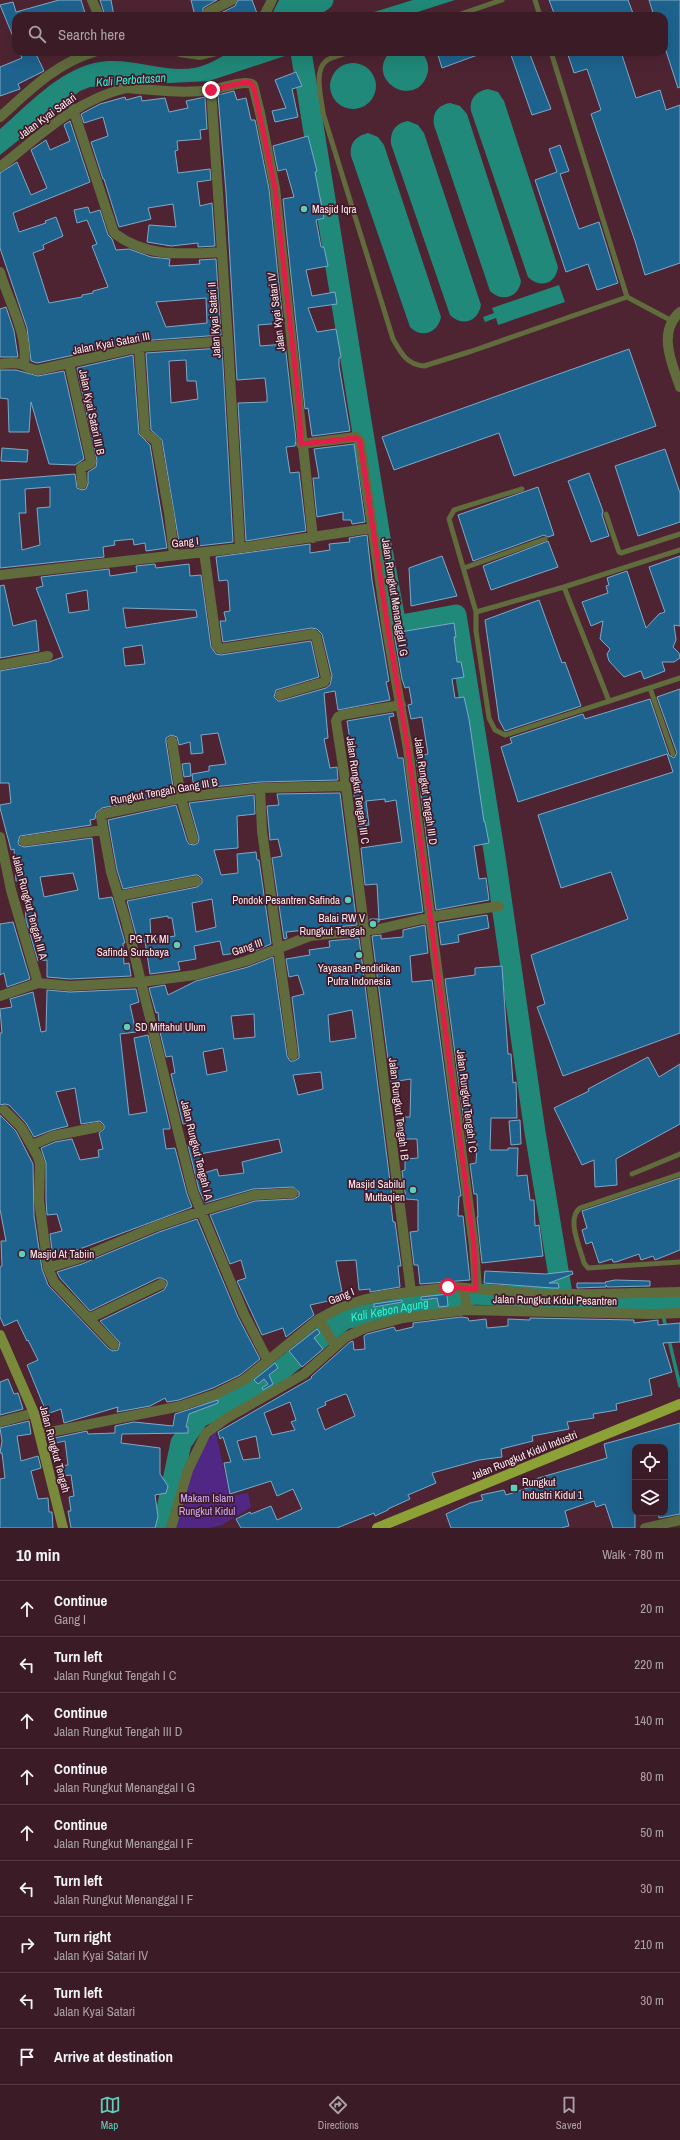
<!DOCTYPE html>
<meta charset="utf-8">
<style>
:root{--surface:#3a1b26;--page:#452832;--text:#f1f3f6;--muted:#aba1a7;--line:#543943;--accent:#5cceba}
body{margin:0;font-family:"Archivo Narrow",sans-serif;background:var(--page);color:var(--text)}
.controls{position:absolute;right:12px;bottom:12px;display:grid;overflow:hidden;border-radius:8px;box-shadow:0 4px 16px #0002}
.controls button{width:36px;height:36px;display:grid;place-items:center;padding:0;border:0;border-bottom:1px solid var(--line);background:var(--surface);color:var(--text);font:20px sans-serif}
.stop{position:absolute;width:12px;height:12px;margin:-9px;border:3px solid #e11d48;border-radius:50%;background:#fff}
.stop.end{background:#e11d48;border-color:#fff;box-shadow:0 1px 4px #0008}
.list{margin:0;padding:0;list-style:none}
h2{display:flex;justify-content:space-between;align-items:center;height:52px;margin:0;padding:0 16px;font-size:17px}
h2 small{font-size:13px;font-weight:400;color:var(--muted)}
.list li{display:grid;grid-template-columns:26px 1fr auto;gap:12px;align-items:center;box-sizing:border-box;height:56px;padding:0 16px;border-top:1px solid var(--line)}
.list b{display:block;font-size:15px;white-space:nowrap}
.list p{margin:0;font-size:13px;white-space:nowrap;color:var(--muted)}
.list em{font-size:13px;font-style:normal;color:var(--muted)}
.icon{flex:none;width:22px;height:22px;fill:none;stroke:currentColor;stroke-width:2;stroke-linecap:round;stroke-linejoin:round}
.map{position:relative;flex:none;width:680px;height:1528px;overflow:hidden}
.search{position:absolute;background:var(--surface);box-shadow:0 4px 16px #0002;left:12px;right:12px;top:12px;height:44px;display:flex;align-items:center;gap:10px;box-sizing:border-box;padding:0 14px;border-radius:12px;color:var(--muted);font-size:15px}
.sheet{height:556px;background:var(--surface)}
nav{display:flex;justify-content:space-around;align-items:center;box-sizing:border-box;height:56px;border-top:1px solid var(--line);background:var(--surface);font-size:11px;color:var(--muted)}
nav a{display:grid;justify-items:center;gap:2px}
nav .on{color:var(--accent)}
.map>svg:first-child{display:block}
</style>
<div class="map">
<svg width="680" height="1528" viewBox="0 0 680 1528">
<rect width="100%" height="100%" fill="#4e2432"/>
<!-- green -->
<path fill="#512785" d="M215 1429 230 1496 248 1493 251 1507 222 1525 209 1528H176L192 1469Z"/>
<!-- water -->
<path fill="#208979" d="M279 0H329L293 16H271Z
M413 0H455L405 16H361Z
M231 52H297L209 81 90 87 80 91 0 155V129C28 105 57 72 94 63 127 55 162 73 194 68 207 66 220 57 231 52Z
M390 52H421C427 58 430 67 427 75 415 110 364 80 390 52Z
M330 86a23 23 0 1 1 46 0a23 23 0 1 1-46 0Z
M488 89 498 92 504 101 558 267C556 284 540 289 528 277L471 111C469 99 476 91 488 89Z
M450 103 460 106 467 114 521 281C519 297 502 303 490 291L434 125C432 113 438 105 450 103Z
M408 121 418 125 424 133 481 305C478 322 462 327 450 315L391 144C390 132 395 123 408 121Z
M368 133 378 137 384 145 441 317C438 333 421 339 410 327L351 156C349 143 356 136 368 133Z
M559 285 565 302 498 325 496 318 485 322 483 317 494 313 492 308Z"/>
<g fill="none" stroke-linecap="round" stroke-linejoin="round">
<!-- stream -->
<path stroke="#208979" stroke-width="3.5" d="M660 1302 666 1328
M669 1340 680 1386"/>
<!-- river -->
<g stroke="#208979" stroke-width="21">
<path d="M299 16 323 0"/>
<path d="M301 52 381 544 396 626 456 615 495 857 535 1132 563 1300"/>
<path id="s1" d="M163 1528 181 1443 199 1417 236 1401 270 1379 344 1319 475 1294 598 1301 680 1302"/>
</g>
</g>
<!-- building -->
<path fill="#1e638d" stroke="#7da9c8" fill-rule="evenodd" d="M59 0H81L85 13 74 16H16V44L0 5 13 2 16 12Z
M100 0H111L114 16H105Z
M191 0H217L203 8V16H195Z
M238 0H252L258 16H215L235 6Z
M549 0H628L634 16H555Z
M649 0H680V87L678 88 664 45V16H654Z
M19 52H35L44 71 18 84 20 89 0 96V67L22 58Z
M437 52H482L483 53 442 68Z
M510 52H529L551 109 532 115Z
M567 52H621L636 98 660 90 666 110 680 105V263L645 275 635 241 591 114 601 110 587 69 574 73Z
M296 72 302 86 292 89 298 117 275 122 272 111 286 108 275 80Z
M234 91 237 100 246 98 251 120H255L269 189 283 323 258 325 260 346 285 344 296 440 295 446 286 447 290 473 299 472 306 531 246 541 238 403 267 402V396L265 378 237 380 226 192 218 95Z
M141 96 142 101 165 98 169 112 188 108 186 101 205 97 207 129 200 130 201 139 177 141 178 150 175 151 178 173 210 169 211 180 197 182 200 206 212 203 215 246 198 247V243L171 246 147 242 149 225 176 227 173 204 148 208 151 219 119 227 104 179H103L91 142 108 136 103 117 84 123 81 114 100 104 125 97 126 100Z
M68 101 70 103 67 107 59 112 58 110Z
M70 121 90 182 13 213 19 232 46 223 45 221 56 217 63 236 43 245 44 249 33 253 49 303 82 297V295L93 293V291L108 287 92 246 97 244 87 220 77 223 74 210 88 207 90 213 100 210 108 235 112 239 116 250 129 249 151 257 170 259 169 266 200 264 199 260 216 259 221 335 139 341 37 363 31 361 27 328 0 248V173L17 162 31 195 47 188 31 150 46 140 50 150 70 141 64 125ZM206 298 207 323 166 327 156 302Z
M308 136 317 171 315 172 324 218 316 220 321 247H324L328 266 306 270 312 296 335 292 337 304 308 308 317 332 336 329 341 357 339 358V366L350 431 312 436 308 408 305 409 283 199 294 197 286 169 278 171 273 146Z
M560 145 569 171 560 174 579 229 599 222 618 283 597 290 588 264 566 272 535 180 557 172 549 149Z
M6 307 14 331 18 357H0V309Z
M222 348 233 542 180 548 162 440 151 430 146 353ZM186 360 187 381H196L198 399 171 403 169 361Z
M629 349 656 426 514 476 499 433 394 470 382 437Z
M133 355 139 434 150 445 167 548 146 551 145 543 134 545 133 539 114 541 115 545 103 547 104 557 0 568V480L75 474 77 488 82 490 86 489 88 484V472L96 467 97 461 77 368ZM50 487V507L37 508 40 545 22 550 19 513H26L25 489Z
M0 370H16L38 376 64 371 84 459 75 465 49 464 31 402 29 432H9L8 399 0 398Z
M354 444 365 522 352 524 351 520H343V512L317 517 313 478H319L314 449Z
M2 448 28 450 27 462 1 461Z
M665 449 680 493V522L638 536 615 466Z
M589 473 603 511 602 515 609 536 591 542 568 481Z
M538 487 554 535 548 537 544 535 473 561 458 515Z
M367 535 372 580 389 681 386 682 390 700 338 710 335 691 324 693 328 738 324 739 330 768 337 767 338 780 260 782 194 789 192 774 209 771V766L226 764 218 733 201 735 203 753 191 754 190 742 179 745 177 737 171 735 166 738V742L174 793 102 808 96 813 95 819 90 820 91 825 20 836 18 842 19 845 24 847 92 838 99 899 112 897 125 943H123L124 964 129 963 131 976 70 979 47 977V960L38 961 26 920 25 904 27 903 24 880 16 881 14 849 11 850 0 808V805L11 803 9 783H0V671L49 662 63 657 36 588 43 586 41 577 109 569 110 576 137 572 136 566 155 564 156 568 189 564 190 576 201 575 211 647 216 654 221 655 311 641 319 677 276 690 274 697 278 701H281L326 688 330 685 332 676 322 634 317 629 312 628 223 642 220 621H226L224 612 230 611 228 582 227 580 219 581 216 557 310 544V553L330 550 329 544 350 542 349 538ZM87 590 89 610 69 613 66 594ZM123 608 196 610 197 617 126 628ZM142 645 145 664 125 666 123 648ZM73 873 78 890 44 897 40 877Z
M548 541 558 567 491 590 483 566Z
M442 556 457 596 411 606 409 568Z
M680 556V626L674 625 676 640 673 647 679 653 680 658 674 662H662L665 671 644 679 641 671 624 677 609 661 607 654 610 649 600 639 603 621 591 626 582 602 608 593 606 586 609 585 607 578 627 571 646 628 659 614 665 612 649 567Z
M4 585 13 626 36 620 39 651 0 658V586Z
M539 600 562 663 565 662 581 706 505 731 499 720 485 620Z
M454 623 456 637H454L457 662H461L464 677 452 679 455 698 464 697 469 719 484 822H485L489 843 474 846 479 879 486 878 489 900 436 910 416 757 428 754 422 717 411 719 408 705 412 704 409 687 405 688 402 679 394 633Z
M680 689V1033L563 1076 537 1007 545 1004 531 955 628 919 611 872 561 888 538 815 673 772 667 754 518 802 501 747 512 743 510 738 583 714 585 719 650 699 669 755 674 758 677 753 657 697Z
M393 713 394 716 389 717 398 758H403L423 912 379 920 377 884 365 885 361 848 402 842 396 800 385 802V799L366 801 369 825 358 827 353 786 357 785 347 721Z
M190 763 191 776 184 777 182 764Z
M340 793 357 925 286 932 287 938 284 939 272 858 282 856 278 839 270 840 267 806 279 805 277 794Z
M254 795 255 814 237 816 238 848 214 850 221 875 238 873 237 854 256 852 257 860H259L271 944 250 953 249 951 223 955 220 941 194 946 196 959 178 962 180 970 150 974 145 941 138 942 127 901 197 887 202 883V879L198 875H195L123 889 117 870 108 820 176 805 187 841 189 844 194 845 198 843 199 838 189 803ZM212 899 216 927 196 932 192 903ZM168 916V918H172L175 936 151 940 150 919Z
M487 915 489 928 458 935 459 942 441 945 438 923Z
M370 919H379V922L370 923Z
M13 922 30 979 7 987 4 973 0 975V924Z
M425 925 428 953 410 956 412 982 432 980 461 1196H459L458 1216H463L470 1280 420 1284 418 1265H414L410 1232 418 1231V1200L406 1199 402 1171 405 1170V1159L418 1158 417 1139H404L403 1117H410L411 1079 391 1082 372 936 381 935V939L403 937V930Z
M359 938 392 1197H390L393 1222H395L401 1266H398L400 1287 370 1292V1289L359 1290 356 1260 336 1261 342 1292H340L342 1298 310 1305 314 1315 286 1337 283 1328 262 1335 237 1281 246 1278 241 1260 230 1264 210 1215 255 1201 294 1199 299 1196V1192L293 1187 253 1189 205 1203 199 1190 188 1145 192 1144 187 1123 183 1124 171 1074 175 1073 172 1056 166 1057 160 1032 158 1012 156 1013 149 988 165 985 168 995 196 981 248 967 273 957 287 1056 290 1061H294L299 1058V1054L292 997 304 994 298 975 289 977 286 959 310 955 309 950 330 947 329 941ZM352 1010 356 1038 330 1042 328 1015ZM254 1014 255 1037 234 1039 231 1016ZM223 1048 227 1071 207 1075 203 1052ZM321 1072 323 1089 298 1095 293 1075ZM279 1139 282 1152 242 1162 244 1173 219 1176 217 1169 204 1173 200 1154Z
M502 966 508 1054H511L513 1083 516 1082 517 1118H491L490 1150H508V1148H518L517 1176 527 1175 530 1200H534L535 1226 539 1225 543 1256 482 1263 477 1217H478L477 1194H474L470 1164 476 1163 477 1143 467 1144 445 979 475 975V968Z
M136 989 139 1002 130 1005 136 1032 120 1034 129 1115 147 1112 134 1038 148 1035 170 1127V1129H163L166 1149 175 1148 187 1194 192 1207 53 1259 50 1234 62 1231 57 1214 47 1215 46 1200V1163L41 1148 55 1142 72 1139 80 1160 99 1157 98 1150 103 1149 99 1133 104 1129V1125L100 1121 81 1124 75 1088 56 1092 68 1126 52 1130 34 1137 26 1123 9 1105 5 1104 0 1105V1033H2L0 1009 12 1007 10 999 33 992 41 1032 46 1031 47 990 70 992Z
M648 1057 659 1077 680 1064V1124L616 1159 617 1185 595 1187 594 1160 582 1165 554 1108 589 1091 588 1089Z
M0 1115 16 1131 33 1164 34 1216 42 1269 48 1285 109 1349 113 1351 118 1350 120 1343 100 1321 164 1290 167 1285V1281L162 1278H158L90 1311 60 1278 57 1272 82 1264 159 1232 197 1219 238 1317 260 1359 240 1375 213 1388 179 1400 167 1402 165 1398 150 1406 117 1412 118 1407 64 1423 61 1409 47 1414 27 1365 38 1360 28 1340 27 1341 17 1320 4 1326 0 1317V1267L2 1266 1 1241H6L0 1209Z
M520 1120 521 1144 511 1145 509 1121Z
M680 1178V1250L655 1260 653 1256 641 1260 639 1254 616 1262H613L612 1259 599 1263 592 1242 586 1244 582 1230 587 1228 582 1211Z
M485 1271 546 1274 572 1271 573 1274 549 1283H558L559 1288H552L484 1283Z
M615 1280 650 1281V1286L607 1287 606 1285V1287L577 1288V1283H606L605 1282Z
M449 1294 447 1296 448 1306 439 1307 437 1298 421 1300V1297Z
M402 1300V1302L374 1307V1304Z
M461 1317 468 1318 469 1321 486 1319 487 1328 508 1326V1319L530 1320V1318L634 1320V1323L658 1320V1325L680 1323V1342L663 1343 672 1372 649 1379 652 1395 616 1404 617 1410 593 1414 594 1418 567 1422 569 1429 532 1436 533 1441 501 1449 502 1457 479 1460 432 1473 436 1483 408 1495 410 1499 388 1509V1510L375 1516 374 1513 337 1528H241L236 1519 250 1512 251 1514 271 1506 277 1520 302 1509 293 1489 277 1496 271 1481 230 1494 224 1463 231 1462 223 1437 220 1439 218 1432 312 1378 311 1377 350 1342 353 1341 354 1350 365 1349 364 1336 367 1334 394 1327 396 1331 413 1327V1323ZM345 1394 347 1395 355 1416 325 1430 317 1409 326 1405 325 1402ZM290 1402 296 1420 291 1422 295 1430 272 1435 264 1413ZM256 1436 260 1458 243 1460 237 1441Z
M317 1329 320 1333 314 1338 323 1349 302 1367 289 1351Z
M275 1363 278 1368 269 1375 273 1384 263 1390 262 1388 268 1384 264 1379 258 1384 254 1380Z
M8 1379 14 1394 18 1393 23 1409 0 1415V1382Z
M218 1400V1403L189 1414 186 1427H188V1433L122 1434 121 1443 160 1448V1474L168 1486 166 1493 155 1495 158 1517 155 1528H71L68 1511H71L69 1497 74 1496 71 1475 61 1476 59 1466 68 1465 65 1441 51 1444 50 1439 87 1431 88 1434 115 1433V1426L134 1422 173 1426 175 1414Z
M29 1421 31 1434 17 1436 21 1461 38 1456 41 1468 31 1471 38 1499 48 1498 49 1512H52L53 1528H0V1479L5 1478 2 1453H0L2 1441 0 1428Z
M680 1423V1514L659 1518 658 1513H665V1447H635V1528H613L605 1504 596 1507 594 1501 565 1511 569 1526 561 1528H451L446 1514 470 1503 483 1500 481 1495 504 1490 506 1495 537 1485 535 1479 607 1458 604 1444Z"/>
<g fill="none" stroke-linecap="round" stroke-linejoin="round">
<!-- service -->
<path stroke="#606c3c" stroke-width="5" d="M535 0 540 16
M455 16 502 0
M349 52C342 55 332 56 326 61 313 72 322 99 323 113L393 339C401 353 407 365 424 366L472 351 627 297
M551 52 627 297 672 321
M522 489 454 510 449 519 476 612V631L489 718 495 730 505 735 680 678
M606 514 619 552 621 553 680 534
M464 568 545 539
M564 587 609 701
M476 612 564 587 680 550
M650 688 673 754
M632 1174 680 1154
M680 1174 580 1208C566 1219 580 1247 584 1263L588 1268 680 1262"/>
<!-- minor -->
<path stroke="#606c3c" stroke-width="10" d="M92 0 99 16
M208 12 232 0
M264 16 272 0
M180 52 200 55 213 52
M211 90 228 341 240 548
M73 109 114 233C147 258 183 254 221 252
M0 117C28 92 56 63 94 52
M0 167C39 136 76 100 126 88 154 90 183 94 211 90 220 89 246 79 253 85L260 113 275 188 313 538
M0 272C8 301 29 334 24 365
M680 312C657 332 672 364 680 387
M139 347 145 433 156 441 169 513 174 555
M69 363 91 461V463L81 468 82 484
M0 364C8 363 16 362 23 365 29 367 31 370 38 370L139 347 228 341
M301 444 356 437 360 441 387 630 408 749 474 1246 477 1289
M204 552 217 646 220 649 313 634 316 636 326 678 324 682 280 695
M0 575 240 548 372 528
M0 665 48 656
M401 705 342 715 338 717 336 721 346 786 411 1292
M172 741 181 798 193 839
M260 788 262 831 293 1055
M0 837 11 890 38 983
M24 841 103 830
M119 896 196 881
M0 996 38 983 70 986 141 982 195 975 246 961 310 936 379 929 431 917 499 906
M4 1110 21 1127 37 1155 40 1163 39 1200 48 1268 54 1282 114 1345
M32 1145 53 1136 98 1127
M48 1268 80 1258 157 1226 201 1211 254 1195 293 1193
M464 1288 467 1310
M90 1318 161 1284
M319 1319 335 1346
M268 1361 244 1314 193 1192 126 921 111 872 101 817 103 814 184 797 260 788 346 786
M0 1422 34 1413
M40 1434 181 1406 216 1394 244 1380 319 1319 341 1307 363 1300 385 1295 452 1287 552 1295 680 1292
M171 1528 188 1470 206 1433 227 1418 304 1374 346 1337 365 1328 403 1318 467 1310 653 1314 680 1313
M645 1528 680 1520"/>
<!-- secondary -->
<path stroke="#798a3a" stroke-width="10" d="M0 1335 34 1413 63 1528"/>
<!-- primary -->
<path stroke="#8ca236" stroke-width="10" d="M377 1528 680 1404"/>
</g>
<g fill="none" stroke-linecap="round" stroke-linejoin="round">
<!-- route -->
<path stroke="#e11d48" stroke-width="5" d="M211 90 246 82 251 83 254 88 275 188 299 404 301 444 356 438 360 441 388 630 408 749 474 1246 476 1289 448 1287"/>
</g>
<!-- markers -->
<g fill="#5cceba" stroke="#421928" stroke-width="1.5">
<circle cx="304" cy="209" r="4"/>
<circle cx="348" cy="900" r="4"/>
<circle cx="373" cy="924" r="4"/>
<circle cx="177" cy="945" r="4"/>
<circle cx="359" cy="955" r="4"/>
<circle cx="127" cy="1027" r="4"/>
<circle cx="413" cy="1190" r="4"/>
<circle cx="22" cy="1254" r="4"/>
<rect x="510" y="1484" width="8" height="8" rx="2"/>
</g>
<g text-anchor="middle" dominant-baseline="central" stroke-width="3.5" stroke-linejoin="round" paint-order="stroke">
<!-- street labels -->
<g font-size="11" fill="#fcebef" stroke="#421928">
<text transform="translate(47 116) rotate(-36)">Jalan Kyai Satari</text>
<text transform="translate(276 312) rotate(-97)">Jalan Kyai Satari IV</text>
<text transform="translate(214 320) rotate(-94)">Jalan Kyai Satari II</text>
<text transform="translate(111 343) rotate(-11)">Jalan Kyai Satari III</text>
<text transform="translate(92 412) rotate(78)">Jalan Kyai Satari III B</text>
<text transform="translate(185 542) rotate(-6)">Gang I</text>
<text transform="translate(395 597) rotate(81)">Jalan Rungkut Menanggal I G</text>
<text transform="translate(358 790) rotate(82)">Jalan Rungkut Tengah III C</text>
<text transform="translate(164 791) rotate(-10)">Rungkut Tengah Gang III B</text>
<text transform="translate(426 791) rotate(82)">Jalan Rungkut Tengah III D</text>
<text transform="translate(30 907) rotate(75)">Jalan Rungkut Tengah III A</text>
<text transform="translate(247 947) rotate(-19)">Gang III</text>
<text transform="translate(467 1101) rotate(83)">Jalan Rungkut Tengah I C</text>
<text transform="translate(399 1109) rotate(83)">Jalan Rungkut Tengah I B</text>
<text transform="translate(197 1150) rotate(76)">Jalan Rungkut Tengah I A</text>
<text transform="translate(341 1296) rotate(-22)">Gang I</text>
<text transform="translate(555 1300) rotate(1)">Jalan Rungkut Kidul Pesantren</text>
<text transform="translate(55 1449) rotate(75)">Jalan Rungkut Tengah</text>
<text transform="translate(524 1455) rotate(-22)">Jalan Rungkut Kidul Industri</text>
</g>
<!-- poi labels -->
<g font-size="11" fill="#fcebef" stroke="#421928" text-anchor="start">
<text x="312" y="209">Masjid Iqra</text>
<text x="340" y="900" text-anchor="end">Pondok Pesantren Safinda</text>
<text x="365" y="918" text-anchor="end">Balai RW V<tspan x="365" dy="13">Rungkut Tengah</tspan></text>
<text x="169" y="939" text-anchor="end">PG TK MI<tspan x="169" dy="13">Safinda Surabaya</tspan></text>
<text x="359" y="968" text-anchor="middle">Yayasan Pendidikan<tspan x="359" dy="13">Putra Indonesia</tspan></text>
<text x="135" y="1027">SD Miftahul Ulum</text>
<text x="405" y="1184" text-anchor="end">Masjid Sabilul<tspan x="405" dy="13">Muttaqien</tspan></text>
<text x="30" y="1254">Masjid At Tabiin</text>
<text x="522" y="1482">Rungkut<tspan x="522" dy="13">Industri Kidul 1</tspan></text>
</g>
<!-- park labels -->
<g font-size="11" fill="#cbaffe" stroke="#421928">
<text x="207" y="1498">Makam Islam<tspan x="207" dy="13">Rungkut Kidul</tspan></text>
</g>
<!-- water labels -->
<g font-size="12" font-style="italic" fill="#2ff3d7" stroke="#421928">
<text transform="translate(131 80) rotate(-4)">Kali Perbatasan</text>
<text stroke="none"><textPath href="#s1" startOffset="341">Kali Kebon Agung</textPath></text>
</g>
</g>
</svg>
<div class="controls">
<button><svg class="icon" aria-label="locate" viewBox="0 0 24 24"><circle cx="12" cy="12" r="6"/><path d="M12 2v4M12 18v4M2 12h4M18 12h4"/></svg></button>
<button><svg class="icon" aria-label="layers" viewBox="0 0 24 24"><path d="M12 4l9 5-9 5-9-5zM3 14l9 5 9-5"/></svg></button>
</div>
<div class="stop" style="left:448px;top:1287px"></div>
<div class="stop end" style="left:211px;top:90px"></div>
<div class="search"><svg class="icon" aria-label="search" viewBox="0 0 24 24"><circle cx="10" cy="10" r="6"/><path d="M15 15l6 6"/></svg>Search here</div>
</div>
<section class="sheet">
<h2>10 min<small>Walk · 780 m</small></h2>
<ul class="list">
<li><svg class="icon" aria-label="ahead" viewBox="0 0 24 24"><path d="M12 20V5M6 11l6-6 6 6"/></svg><div><b>Continue</b><p>Gang I</p></div><em>20 m</em></li>
<li><svg class="icon" aria-label="left" viewBox="0 0 24 24"><path d="M17 20v-9H6M10 6l-5 5 5 5"/></svg><div><b>Turn left</b><p>Jalan Rungkut Tengah I C</p></div><em>220 m</em></li>
<li><svg class="icon" aria-label="ahead" viewBox="0 0 24 24"><path d="M12 20V5M6 11l6-6 6 6"/></svg><div><b>Continue</b><p>Jalan Rungkut Tengah III D</p></div><em>140 m</em></li>
<li><svg class="icon" aria-label="ahead" viewBox="0 0 24 24"><path d="M12 20V5M6 11l6-6 6 6"/></svg><div><b>Continue</b><p>Jalan Rungkut Menanggal I G</p></div><em>80 m</em></li>
<li><svg class="icon" aria-label="ahead" viewBox="0 0 24 24"><path d="M12 20V5M6 11l6-6 6 6"/></svg><div><b>Continue</b><p>Jalan Rungkut Menanggal I F</p></div><em>50 m</em></li>
<li><svg class="icon" aria-label="left" viewBox="0 0 24 24"><path d="M17 20v-9H6M10 6l-5 5 5 5"/></svg><div><b>Turn left</b><p>Jalan Rungkut Menanggal I F</p></div><em>30 m</em></li>
<li><svg class="icon" aria-label="right" viewBox="0 0 24 24"><path d="M7 20v-9h11M14 6l5 5-5 5"/></svg><div><b>Turn right</b><p>Jalan Kyai Satari IV</p></div><em>210 m</em></li>
<li><svg class="icon" aria-label="left" viewBox="0 0 24 24"><path d="M17 20v-9H6M10 6l-5 5 5 5"/></svg><div><b>Turn left</b><p>Jalan Kyai Satari</p></div><em>30 m</em></li>
<li><svg class="icon" aria-label="arrive" viewBox="0 0 24 24"><path d="M6 21V4h12l-3 4 3 4H6"/></svg><div><b>Arrive at destination</b></div></li>
</ul>
</section>
<nav>
<a class="on"><svg class="icon" aria-label="map" viewBox="0 0 24 24"><path d="M3 6l6-2 6 2 6-2v14l-6 2-6-2-6 2zM9 4v14M15 6v14"/></svg>Map</a>
<a><svg class="icon" aria-label="directions" viewBox="0 0 24 24"><path d="M12 3l9 9-9 9-9-9zM9 14v-3h6M13 9l2 2-2 2"/></svg>Directions</a>
<a><svg class="icon" aria-label="saved" viewBox="0 0 24 24"><path d="M7 4h10v16l-5-4-5 4z"/></svg>Saved</a>
</nav>
